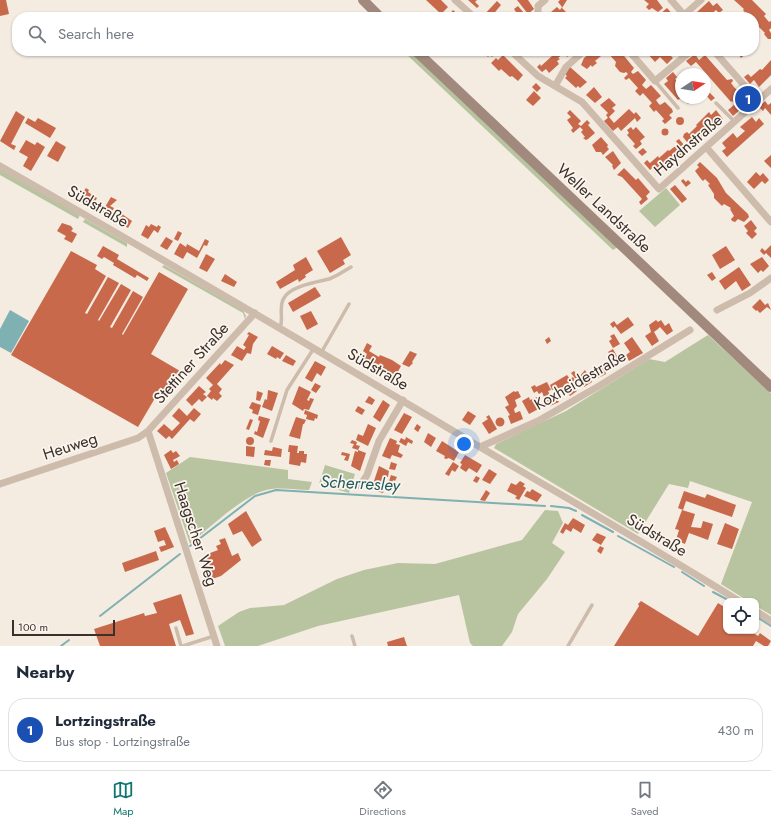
<!DOCTYPE html>
<meta charset="utf-8">
<style>
:root{--surface:#fff;--page:#f6f6f7;--text:#1f2937;--muted:#747a83;--line:#e0e1e3;--accent:#0f766e}
body{margin:0;font-family:Jost,sans-serif;background:var(--page);color:var(--text)}
.controls{position:absolute;right:12px;bottom:12px;display:grid;overflow:hidden;border-radius:8px;box-shadow:0 1px 3px #0004}
.controls button{width:36px;height:36px;display:grid;place-items:center;padding:0;border:0;border-bottom:1px solid var(--line);background:var(--surface);color:var(--text);font:20px sans-serif}
.compass{position:absolute;left:675px;top:68px;width:36px;height:36px;border-radius:50%;background:var(--surface);box-shadow:0 1px 3px #0004;rotate:78deg}
.scale{position:absolute;left:12px;bottom:10px;width:103px;box-sizing:border-box;padding-left:4px;border:2px solid #3b302b;border-top:0;font-size:11px;line-height:14px;white-space:nowrap;color:#3b302b;-webkit-text-stroke:3px #fbf5ee;paint-order:stroke}
.you{position:absolute;left:464px;top:444px;width:14px;height:14px;margin:-10px;border:3px solid #fff;border-radius:50%;background:#1a73e8;box-shadow:0 0 0 6px #1a73e833}
.badge{display:grid;place-items:center;width:26px;height:26px;border-radius:50%;background:var(--accent);color:#fff;font-size:13px;font-weight:700}
.pin{position:absolute;translate:-50% -50%;border:2px solid #fff;box-shadow:0 1px 4px #0006}
.list{margin:0;padding:0;list-style:none}
h2{display:flex;justify-content:space-between;align-items:center;height:52px;margin:0;padding:0 16px;font-size:17px}
h2 small{font-size:13px;font-weight:400;color:var(--muted)}
.list li{display:grid;grid-template-columns:26px 1fr auto;gap:12px;align-items:center;box-sizing:border-box;height:64px;margin:0 8px 8px;padding:0 8px;border:1px solid var(--line);border-radius:16px}
.list b{display:block;font-size:15px;white-space:nowrap}
.list p{margin:0;font-size:13px;white-space:nowrap;color:var(--muted)}
.list em{font-size:13px;font-style:normal;color:var(--muted)}
.icon{flex:none;width:22px;height:22px;fill:none;stroke:currentColor;stroke-width:2;stroke-linecap:round;stroke-linejoin:round}
.map{position:relative;flex:none;width:771px;height:646px;overflow:hidden}
.search{position:absolute;background:var(--surface);box-shadow:0 1px 3px #0004;left:12px;right:12px;top:12px;height:44px;display:flex;align-items:center;gap:10px;box-sizing:border-box;padding:0 14px;border-radius:16px;color:var(--muted);font-size:15px}
.sheet{height:124px;background:var(--surface)}
nav{display:flex;justify-content:space-around;align-items:center;box-sizing:border-box;height:56px;border-top:1px solid var(--line);background:var(--surface);font-size:11px;color:var(--muted)}
nav a{display:grid;justify-items:center;gap:2px}
nav .on{color:var(--accent)}
.map>svg:first-child{display:block}
</style>
<div class="map">
<svg width="771" height="646" viewBox="0 0 771 646">
<rect width="100%" height="100%" fill="#f4ebe1"/>
<!-- green -->
<path fill="#b8c4a0" d="M403 51H410L618 247 613 250Z
M0 169 80 215 78 219 0 175Z
M666 188 680 205 655 227 639 211Z
M85 219 127 243V247L83 222Z
M164 265 243 310 246 316 245 319 243 313 162 267Z
M708 335 771 393V615L756 606V601H748L721 584 752 502 690 481 688 488 669 484 638 534 494 448 496 444 566 411 649 359 665 362Z
M190 457 288 470V479L312 482 309 490C295 490 277 486 263 491 242 497 208 529 190 544L166 473Z
M325 465 355 474 349 493 319 484Z
M545 510 558 511 563 523 552 543 565 552 547 579 518 614 512 632 502 646H473L470 643 459 595 318 626 258 646H225L218 626 239 612 250 608 284 605 337 579 364 570 398 563 435 564 522 540Z"/>
<!-- water -->
<path fill="#7fb0b2" d="M10 310 29 321 11 353 0 347V329Z"/>
<g fill="none" stroke-linecap="round" stroke-linejoin="round">
<!-- stream -->
<path stroke="#7fb0b2" stroke-width="2" d="M551 506 569 508 576 511
M582 515 613 532
M618 536 674 567
M190 546 255 496 276 490 545 506
M682 572 704 586
M713 592 730 601
M100 616 180 554
M757 617 771 626
M61 646 69 640"/>
</g>
<!-- building -->
<path fill="#c8694b" d="M0 0H6L9 14 0 16Z
M426 0H441L448 7 441 14Z
M468 0H477L475 2 479 6 477 8Z
M517 0H528L534 9 528 14Z
M560 0H567L562 8 566 12 561 17H545L557 7 560 10 562 7 558 2Z
M644 0H657L663 8 658 12 660 14 667 8 675 17 660 15 655 17 658 12 652 8 649 10 646 7 649 4Z
M734 0H752L766 14 764 16 769 22 771 21V28L769 30 771 33V39H768L764 34 765 33 755 23 756 22 754 21V17H750L749 13 747 15 743 10 744 9Z
M497 1 501 5 491 17H482Z
M709 1 713 6 717 3 723 10 719 13 716 10 710 15 712 17H701L697 12Z
M518 6 524 13 521 15 523 17H510L516 12 514 9Z
M453 10 461 17H447Z
M482 51H496L497 52 492 57 490 55 488 57Z
M523 51H541L535 56 532 53 528 56Z
M552 51H574L567 57 564 53 558 58 560 59 557 61 559 64 549 73 546 69 542 72 537 67 540 64 541 66 552 56Z
M595 51H607L595 61 597 63 592 67 591 65 587 69 581 65 584 58 591 52 594 55 597 53Z
M610 51H620L634 68 631 72 633 74 638 71 646 80 642 85 646 89 651 85 661 96 656 100 658 103 660 105 665 102 672 109 673 112 669 115 672 118 665 124 662 121 664 119 656 110 654 112 649 106 652 103 643 93 640 96 635 91 638 88 629 78 626 80 624 78 628 74 626 72 624 73 620 72 615 66 616 62 608 53Z
M641 51H656L659 54 662 51H671L669 54 673 58 667 64 660 57 655 62 647 53 644 55Z
M727 51H746L748 52 741 58 737 52 732 56Z
M695 54 699 60 705 55 727 80 732 79 733 81 731 83 734 87 737 90 739 88 741 90 740 95 743 98 736 103 741 109 733 116 728 110 735 104 732 101 731 102 696 62 691 66 686 61Z
M503 55 523 75 518 81 512 76 510 77 501 69 499 71 491 63 496 58 498 60Z
M771 60V75L759 87 754 80 750 84 744 77 748 74 751 77 760 69 762 70Z
M570 67 587 82 580 88 578 86 576 88 565 78 567 76 565 74Z
M673 72 677 77 675 79 681 86V98L678 100 664 84 668 81 666 78Z
M536 83 541 88 537 92 532 87Z
M594 87 602 97 595 103 586 95Z
M534 91 541 98 533 106 526 100Z
M709 92 715 98 711 101 705 94Z
M609 98 616 105 612 108 615 111 608 118 606 115 608 113 600 105Z
M683 98H694L688 104Z
M765 101 768 105 771 103V115L765 108 763 111 759 107Z
M629 109 634 114 636 112 641 118 637 122 635 118 621 131 618 127 613 131 604 121 609 117 614 123Z
M570 110 581 121 578 124 581 126 587 120 590 123 588 125 595 133 588 139 586 140 583 138 585 137 581 132 583 130 580 127 573 133 571 130 573 128 567 120 571 117 567 113Z
M716 110 723 119 720 122 721 123 714 127 713 126 708 132 707 131 700 141 699 140 696 143 692 138 687 142 683 137 684 134 687 132 689 134 697 126 696 125 709 112 711 115Z
M16 111 25 117 11 144 16 146 14 150 0 141Z
M676 121a4 4 0 1 1 8 0a4 4 0 1 1-8 0Z
M752 117 756 122 759 118 764 124 727 157 722 151 726 148 722 143 733 133 737 138 745 131 740 127Z
M28 118 35 122 38 118 56 128 50 138 25 123Z
M631 127 633 130 636 127 645 137 640 141 642 144 636 149 633 146 635 144 627 135 629 133 627 130Z
M661.5 132a3.5 3.5 0 1 1 7 0a3.5 3.5 0 1 1-7 0Z
M601 137 608 145 607 147 609 149 603 155 601 152H596L592 145Z
M679 139 684 145 682 147 686 151 683 154 684 156 677 160 676 158 671 165 670 163 667 166 665 165 660 171 659 170 656 173 652 168 650 170 644 163 647 160 650 163 658 156 659 158 668 150 669 151 678 144 676 141Z
M26 140 35 145 37 142 45 147 31 171 23 166 28 157 19 152Z
M56 141 66 147 58 162 47 156Z
M643 148 647 152 642 156 638 152Z
M613 151 621 163 614 170 612 166 613 165 605 157Z
M771 155V168L764 161Z
M700 162 717 178 726 193 748 214 749 217 744 222 738 219 735 222 732 221 731 219 734 216 730 209 731 208 724 204 722 206 714 198V194L708 185 710 184 705 179 703 181 701 179 695 171 699 167 697 165Z
M624 168 636 180 638 178 650 192 646 196 648 199 641 205 639 202 642 199 622 177 617 175Z
M756 172 760 176 763 173 769 180 765 184 762 181 754 189 747 182Z
M683 179 686 182 688 180 691 183 686 187 681 181Z
M675 185 687 199 682 203 670 189Z
M86 188 89 190 88 192 97 198 92 207 82 201 85 196 82 194Z
M111 197 117 200 110 206 114 208 109 217 102 212Z
M122 214 132 221 128 228 118 222Z
M751 220 757 228 754 231 757 234 752 239 746 233 748 231 744 226Z
M62 223 71 226 73 229 71 231 77 234 72 243 64 239 66 236 57 231Z
M151 224 157 227 158 225 161 227 158 233 154 230 148 239 141 235 146 225 149 227Z
M178 231 182 233 178 241 174 239Z
M166 237 173 241 167 250 160 246Z
M341 237 351 255 343 260 345 264 330 273 317 251Z
M205 239 209 241 207 246 204 245 197 258 187 252 183 259 174 254 180 243 186 247 187 244 199 251Z
M771 245V258L766 253 764 255 760 251 762 248 765 251Z
M103 246 119 255 117 259 149 278 147 281 137 275 135 278 113 265 114 263 104 257 102 259 97 256Z
M726 246 735 260 720 269 712 255Z
M71 251 97 265 95 269 106 276 85 313 87 314 108 277 119 283 98 320 99 321 121 284 131 290 110 327 112 328 133 291 143 297 122 334 123 335 159 272 188 289 151 354 180 371 165 397 158 393 138 427 11 355Z
M206 254 215 259 207 272 199 268Z
M306 257 313 270 305 275 306 277 299 282 298 279 280 289 276 282 295 270 293 265Z
M762 257 769 266 763 272 761 270 758 273 750 264Z
M739 267 751 285 742 291 736 281 725 290 719 281Z
M712 272 716 278 712 281 707 275Z
M225 274 237 282 234 287 221 281Z
M315 287 321 296 293 312 288 303Z
M760 299 765 305 768 303 771 310 767 307 760 313 757 310 756 311 752 307Z
M311 311 318 324 307 330 300 316Z
M628 317 634 325 621 334 615 326 613 328 610 324 614 321 617 325Z
M656 320 658 322 661 320 665 326 669 323 673 331 667 335 660 327 658 329 654 332 659 341 652 346 645 336 651 332 649 325Z
M249 332 258 337 253 344 251 354 247 353 242 361 231 355 237 346 244 350 246 347 243 345 249 335 247 334Z
M614 334 620 344 613 348 609 341 612 339 610 336Z
M549 337 551 341 547 344 545 340Z
M632 337 643 353 629 361 626 355 630 352 624 343Z
M367 343 372 346 369 351 379 357 380 355 392 360 401 366 395 377 385 372 382 369 383 367 375 363 373 367 363 361 367 354 363 351Z
M272 346 284 353 280 359 277 357 276 359 267 354Z
M613 349 618 358 610 362 608 357 610 355 608 352Z
M410 351 417 354 412 362 413 363 409 367 402 364Z
M286 355 296 361 293 366 282 361Z
M225 360 234 365 217 384 222 389 219 393 222 396 217 401 213 398 212 400 207 396 211 391 209 389 213 385 206 378 220 363 221 365Z
M315 361 326 367 321 376 317 373 312 382 305 378Z
M603 365 606 374 598 378 594 370Z
M585 370 592 382 584 387 581 381 578 382 571 373 574 371 579 377Z
M567 375 570 379 573 377 577 383 573 385 577 391 570 396 563 387 552 390 550 385Z
M547 382 551 390 548 391 551 397 555 395 559 402 550 406 545 396 544 397 542 392 539 394 537 391 534 393 531 387 535 385 536 387Z
M315 383 321 386 316 393 311 390Z
M199 386 206 392 203 394 207 397 202 402 199 399 192 406 186 400Z
M299 386 311 392 307 400 309 401 310 398 314 399 309 410 304 409 303 411 292 404Z
M268 390 278 393 272 411 262 407 265 399 267 400Z
M257 391 263 393 260 401 256 400Z
M514 391 515 392 518 391 521 397 515 400 517 406 514 409 515 413 520 411 523 419 511 424 508 416 510 415 505 407 509 405 505 397Z
M369 396 375 400 372 405 365 402Z
M529 397 530 400 537 397 542 407 529 414 522 401Z
M383 400 390 405 380 422 373 417Z
M252 402 261 405 258 415 252 413 253 410 249 408Z
M358 406 365 410 362 415 355 411Z
M179 408 187 416 194 408 201 414 194 422 190 419 172 439 169 436 166 439 157 431 164 424 172 431 180 423 172 416Z
M305 410 318 415 317 419 315 418 314 421 306 419 307 415 304 414Z
M468 411 476 416 470 425 462 420Z
M404 413 412 417 402 434 394 430Z
M489 415 497 429 489 434 482 423 488 419 486 417Z
M259 416 270 419 263 438 254 434 255 431 257 432 260 421 258 420Z
M296 417 306 420 304 424H303L300 439 289 436Z
M495.5 422a4.5 4.5 0 1 1 9 0a4.5 4.5 0 1 1-9 0Z
M250 419 253 420 249 430 246 429Z
M368 424 376 428 368 446 356 440 358 434 363 436Z
M417 424 421 427 418 432 414 429Z
M428 433 436 438 431 447 424 442Z
M406 437 413 441 412 444 408 442 406 446 399 442 401 438 405 440Z
M246 441a4 4 0 1 1 8 0a4 4 0 1 1-8 0Z
M390 438 397 441 396 444 400 445 398 452 403 455 401 458 392 455 390 459 382 456Z
M352 440 357 442 356 445 360 446 358 450 366 453 360 471 351 466 355 451 358 452V450L352 448 354 444 350 443Z
M442 441 459 452 454 461 449 458 446 459 444 458 445 456 436 451Z
M289 445 298 446 297 453H299V451H304V454H307L306 463 301 462 300 466 289 464 290 452H288Z
M246 446 255 447 254 457 246 456Z
M273 447 282 449 281 457 264 455 265 450 272 451Z
M171 450 173 453 176 451 180 456 173 460 174 462 177 460 179 464 171 469 164 455Z
M342 452 350 454 348 461 344 460 346 456 341 455Z
M465 455 482 465 477 473 469 468 466 472 460 468 462 464 460 463Z
M265 460H271L270 466 264 465Z
M391 462 397 464 395 470 389 469Z
M453 462 459 466 455 472 452 470 449 476 445 474Z
M379 466 389 471 388 477 385 476 383 482 388 484 391 475 397 477 395 481 393 480 389 492 384 490 383 493 376 491 377 488 372 487Z
M489 469 497 474 490 484 482 480Z
M476 476 480 478 477 483 473 481Z
M520 481 525 484 523 486 526 488 519 500 515 498 517 496 507 491 511 483 516 485Z
M532 489 542 495 537 502 524 496 527 491 530 492Z
M486 490 490 493 485 501 480 500Z
M684 491 705 498 707 494 736 505 732 517 686 501 683 510 678 508Z
M682 510 695 514 691 527 701 528 703 521 713 524 708 540 689 533 685 544 676 540 679 530 675 529Z
M246 511 262 540 252 547 242 531 233 535 228 524Z
M573 518 585 525 581 533 573 528 571 532 566 529 563 534 560 532 565 523 568 525Z
M725 523 739 529 732 549 717 544Z
M165 527 174 547 161 552 159 547 166 545 164 540 158 542 154 531Z
M597 533 606 537 601 545 592 540Z
M225 538 232 556 238 553 241 560 221 576 212 579 207 568 210 567 205 555 218 550 216 546 221 544 219 540Z
M600 546 604 548 601 554 597 551Z
M156 551 159 560 125 572 122 563Z
M181 594 194 634 186 636 180 620 169 624 176 646H100L94 629 144 613 145 616 157 613 153 603Z
M641 601 698 636 718 603 726 608V631H753L752 632 758 636 760 633 771 641 768 646H764L756 641 753 646H614L639 606 638 604Z
M404 637 407 646H388L387 642Z"/>
<g fill="none" stroke-linecap="round" stroke-linejoin="round">
<!-- service -->
<path stroke="#cdbbac" stroke-width="3.5" d="M655 81 678 108
M716 103 735 122
M280 328C284 318 278 307 284 298 290 286 317 282 329 279 337 276 344 271 351 267
M321 353 349 304
M271 441 287 390 314 348
M176 628 181 646
M352 636 355 646
M183 646 214 636
M568 646 592 605"/>
<!-- minor -->
<path stroke="#cdbbac" stroke-width="7" d="M455 0 474 17
M671 0 686 17
M684 15 701 0
M536 17 538 15V6L545 0
M511 51 538 76 582 102 659 189 771 89
M629 51 655 81 691 51
M714 51 758 101
M555 86 566 67 584 51
M707 148 771 222
M0 166C161 258 321 352 480 447 566 498 654 548 739 601
M717 310 750 293 771 278
M148 431 217 646
M480 447 538 421 599 386 690 330
M0 484 138 438 148 431 255 313
M360 486 367 475 379 441 403 400
M756 611 771 621"/>
<!-- secondary -->
<path stroke="#a18a7d" stroke-width="10" d="M363 0 380 17
M416 51 771 387"/>
</g>
<g text-anchor="middle" dominant-baseline="central" stroke-width="3.5" stroke-linejoin="round" paint-order="stroke">
<!-- street labels -->
<g font-size="16" fill="#3b302b" stroke="#fbf5ee">
<text transform="translate(688 145) rotate(-41)">Haydnstraße</text>
<text transform="translate(98 206) rotate(30)">Südstraße</text>
<text transform="translate(604 208) rotate(43)">Weller Landstraße</text>
<text transform="translate(191 363) rotate(-48)">Stettiner Straße</text>
<text transform="translate(378 369) rotate(30)">Südstraße</text>
<text transform="translate(580 380) rotate(-30)">Koxheidestraße</text>
<text transform="translate(70 446) rotate(-18)">Heuweg</text>
<text transform="translate(196 534) rotate(72)">Haagscher Weg</text>
<text transform="translate(657 535) rotate(31)">Südstraße</text>
</g>
<!-- water labels -->
<g font-size="17" font-style="italic" fill="#1f5a5e" stroke="#fbf5ee">
<text transform="translate(360 483) rotate(3)">Scherresley</text>
</g>
</g>
</svg>
<div class="controls">
<button><svg class="icon" aria-label="locate" viewBox="0 0 24 24"><circle cx="12" cy="12" r="6"/><path d="M12 2v4M12 18v4M2 12h4M18 12h4"/></svg></button>
</div>
<svg class="compass" viewBox="-18 -18 36 36"><path d="M0-13l5 13h-10z" fill="#e53935"/><path d="M0 13l5-13h-10z" fill="#747a83"/></svg>
<div class="scale">100 m</div>
<div class="you"></div>
<div class="pin badge" style="left:748px;top:99px;background:#1a4fb4">1</div>
<div class="search"><svg class="icon" aria-label="search" viewBox="0 0 24 24"><circle cx="10" cy="10" r="6"/><path d="M15 15l6 6"/></svg>Search here</div>
</div>
<section class="sheet">
<h2>Nearby<small></small></h2>
<ul class="list">
<li><span class="badge" style="background:#1a4fb4">1</span><div><b>Lortzingstraße</b><p>Bus stop · Lortzingstraße</p></div><em>430 m</em></li>
</ul>
</section>
<nav>
<a class="on"><svg class="icon" aria-label="map" viewBox="0 0 24 24"><path d="M3 6l6-2 6 2 6-2v14l-6 2-6-2-6 2zM9 4v14M15 6v14"/></svg>Map</a>
<a><svg class="icon" aria-label="directions" viewBox="0 0 24 24"><path d="M12 3l9 9-9 9-9-9zM9 14v-3h6M13 9l2 2-2 2"/></svg>Directions</a>
<a><svg class="icon" aria-label="saved" viewBox="0 0 24 24"><path d="M7 4h10v16l-5-4-5 4z"/></svg>Saved</a>
</nav>
